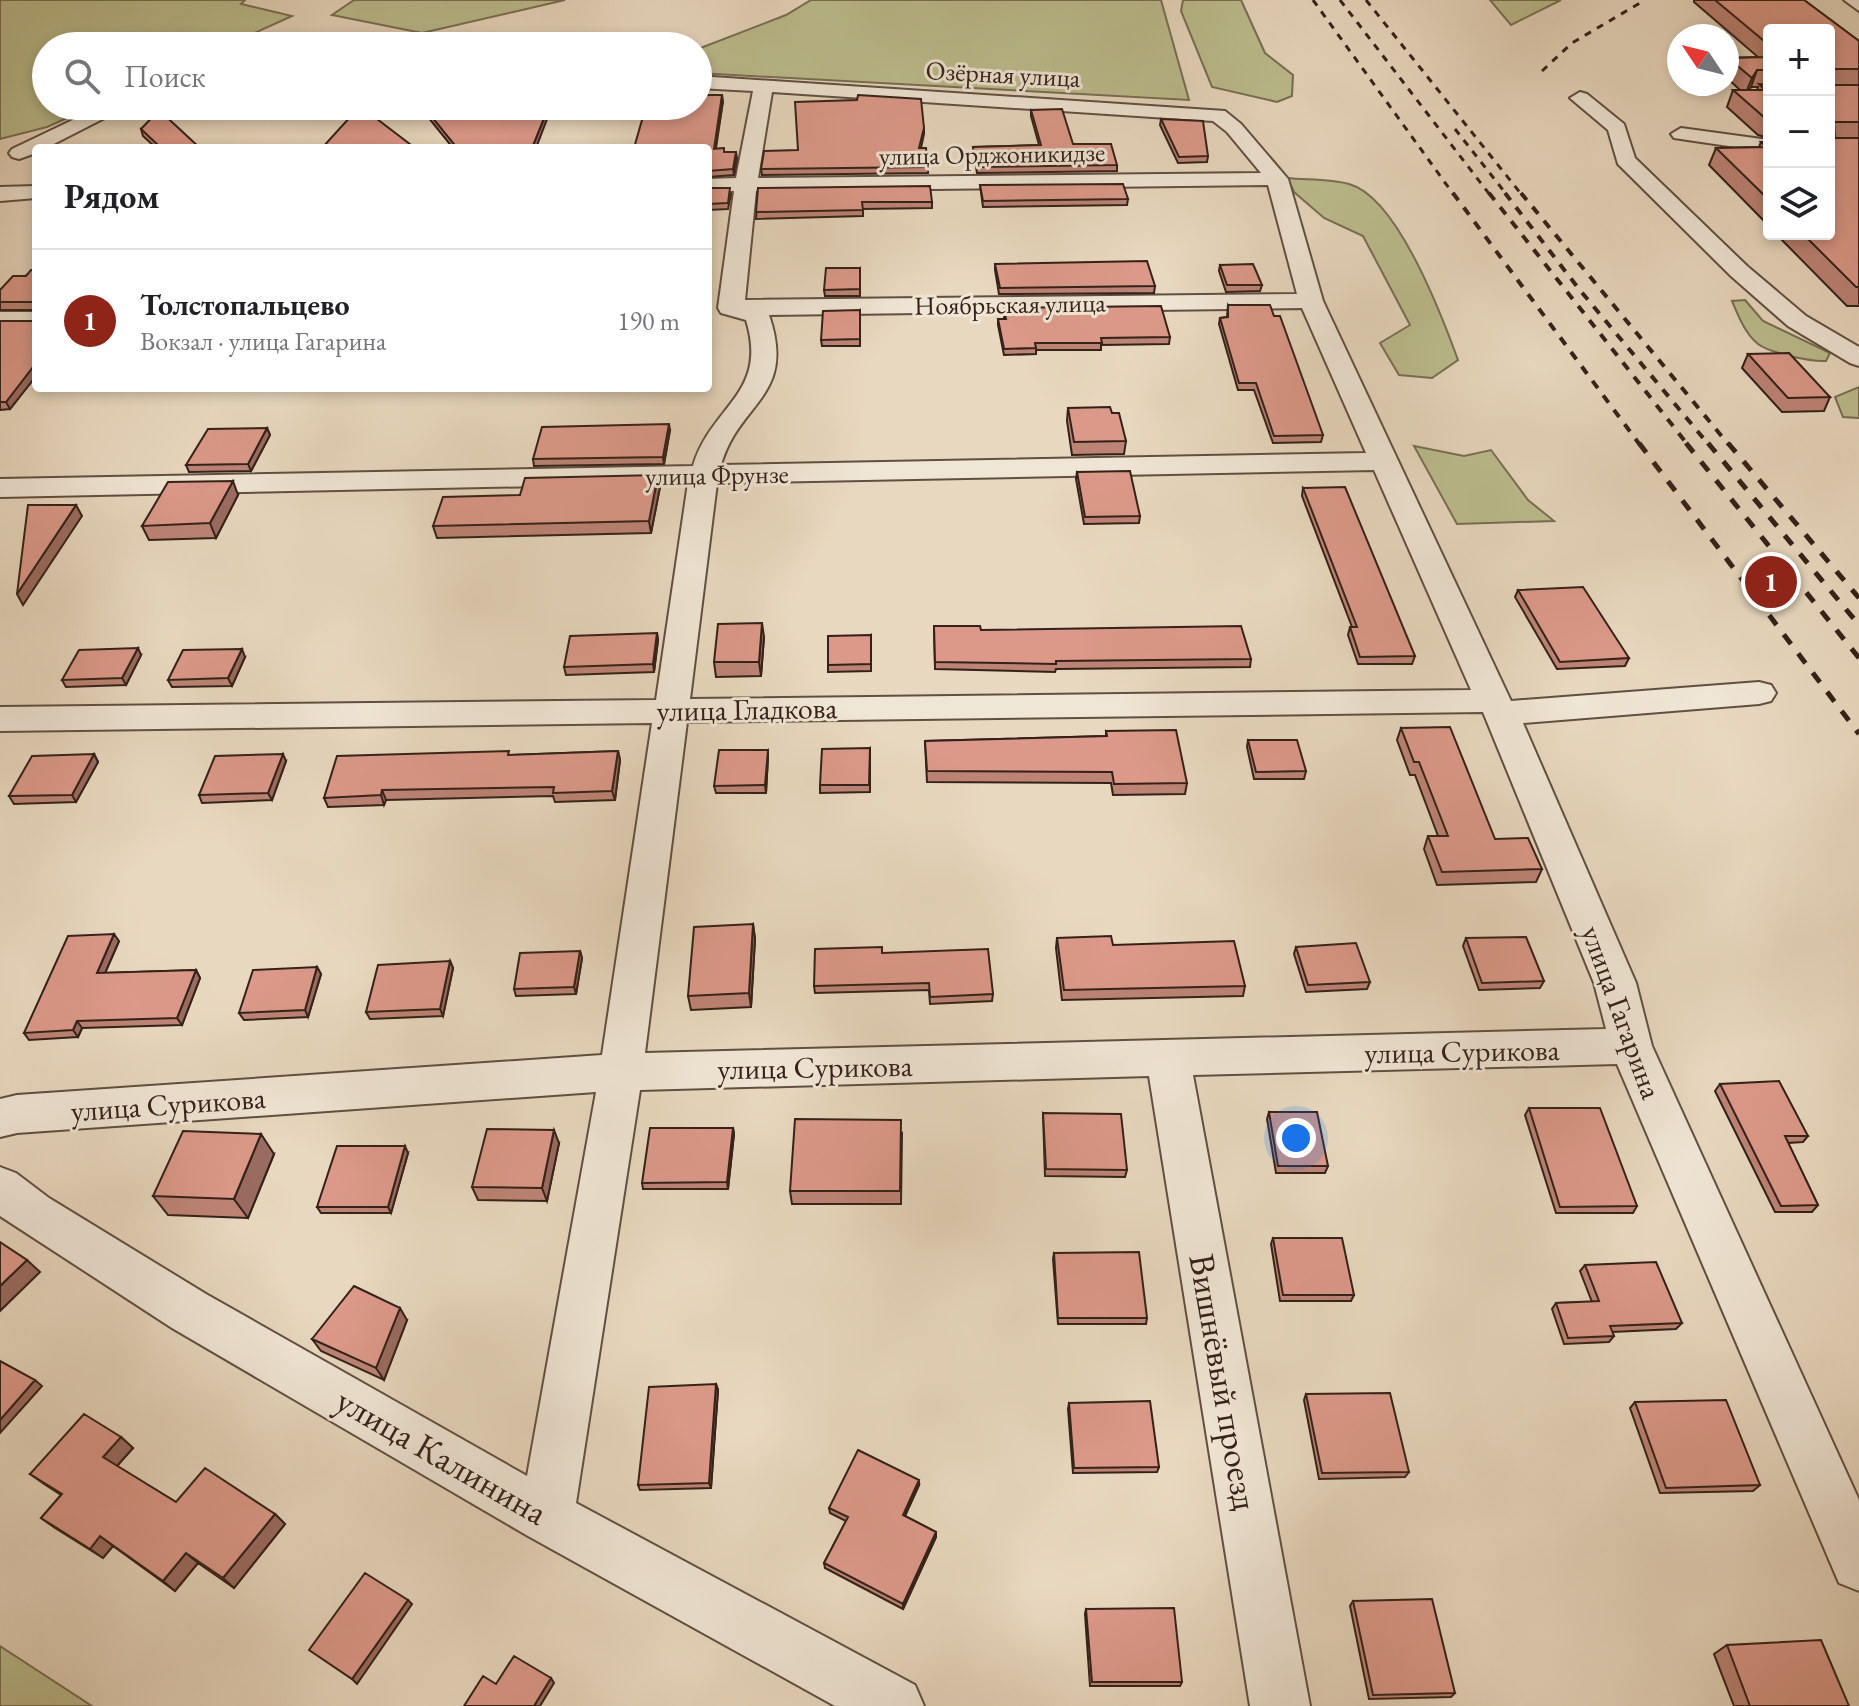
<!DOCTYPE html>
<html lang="ru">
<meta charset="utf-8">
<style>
:root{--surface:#fff;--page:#f6f6f6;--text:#202124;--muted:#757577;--line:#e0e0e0;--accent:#8f2418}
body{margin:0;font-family:"EB Garamond",serif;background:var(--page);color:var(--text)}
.controls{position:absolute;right:24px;top:24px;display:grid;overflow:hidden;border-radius:8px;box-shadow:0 4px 12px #0003}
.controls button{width:72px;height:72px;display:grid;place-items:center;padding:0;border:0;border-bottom:2px solid var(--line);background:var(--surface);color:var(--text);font:40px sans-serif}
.compass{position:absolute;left:1667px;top:24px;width:72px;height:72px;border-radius:50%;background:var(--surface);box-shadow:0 4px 12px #0003;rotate:305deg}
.you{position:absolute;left:1296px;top:1138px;width:28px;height:28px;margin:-20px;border:6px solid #fff;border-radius:50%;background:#1a73e8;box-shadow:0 0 0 12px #1a73e833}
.badge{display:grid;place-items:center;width:52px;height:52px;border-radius:50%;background:var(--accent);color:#fff;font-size:26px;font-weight:700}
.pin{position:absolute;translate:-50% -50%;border:4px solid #fff;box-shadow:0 2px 8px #0006}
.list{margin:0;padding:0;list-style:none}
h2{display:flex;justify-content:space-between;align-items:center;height:104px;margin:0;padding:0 32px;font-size:34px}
h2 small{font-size:26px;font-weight:400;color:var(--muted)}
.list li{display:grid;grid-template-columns:52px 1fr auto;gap:24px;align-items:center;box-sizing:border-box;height:144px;padding:0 32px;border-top:2px solid var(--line)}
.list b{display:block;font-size:30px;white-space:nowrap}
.list p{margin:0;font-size:26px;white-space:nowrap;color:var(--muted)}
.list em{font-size:26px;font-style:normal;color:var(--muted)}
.icon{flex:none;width:44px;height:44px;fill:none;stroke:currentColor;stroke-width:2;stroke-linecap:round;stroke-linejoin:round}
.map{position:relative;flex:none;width:1859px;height:1706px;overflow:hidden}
.search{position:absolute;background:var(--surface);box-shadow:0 4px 12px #0003;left:32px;top:32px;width:680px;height:88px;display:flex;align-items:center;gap:20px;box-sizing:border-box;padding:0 28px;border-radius:44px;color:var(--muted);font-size:30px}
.panel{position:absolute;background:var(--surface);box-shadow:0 4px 12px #0003;left:32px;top:144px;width:680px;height:248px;border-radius:8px}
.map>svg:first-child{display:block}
</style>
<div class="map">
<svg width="1859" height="1706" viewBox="0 0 1859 1706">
<rect width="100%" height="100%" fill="#e8d8bf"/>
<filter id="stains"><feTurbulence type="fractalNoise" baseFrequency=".0025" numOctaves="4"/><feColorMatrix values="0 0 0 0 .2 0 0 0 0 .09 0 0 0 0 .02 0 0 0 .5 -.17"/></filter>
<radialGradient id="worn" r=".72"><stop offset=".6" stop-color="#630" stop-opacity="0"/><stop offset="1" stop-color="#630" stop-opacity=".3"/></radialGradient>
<!-- green -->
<path fill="#bcbd8e" stroke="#786f54" stroke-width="2" d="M0 0H245L241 4 292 16 226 46H46V106H94L47 127 0 139Z
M354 0H565L422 33 332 15Z
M811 0H1161L1189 100 698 73V49L786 15Z
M1183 0H1241L1265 53 1293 75 1292 96 1277 102 1212 87 1181 11Z
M1490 0H1561L1511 25Z
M1287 178C1307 180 1330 179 1349 184 1397 197 1442 316 1458 360L1432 378 1399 375 1380 343 1410 325 1363 236 1324 218 1294 192Z
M1745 300 1763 321 1830 353 1826 361C1811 362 1770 353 1758 344 1745 334 1738 315 1732 301Z
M1859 387V418L1843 417 1835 397Z
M1414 446 1464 456 1491 450 1528 500 1554 521 1457 524Z
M0 1646 92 1706H0Z"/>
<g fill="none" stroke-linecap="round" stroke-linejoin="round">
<defs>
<path id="minor" d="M1844 0H1859V11Z
M698 76 1225 111 1241 124 1288 179 1323 301 1511 701 1759 682 1771 685 1776 693 1771 701 1759 704 1523 723 1636 983 1652 1046 1859 1500V1591L1839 1583 1617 1064 1193 1075 1310 1706H1250L1149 1076 640 1090 576 1503 915 1685 924 1706H835L528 1536 172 1328 0 1216V1167L16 1173 49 1198 206 1294 527 1476 596 1092 17 1133 0 1137V1099L17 1095 602 1055 652 723 0 731V707L656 700 688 483 0 497V479L693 466C711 405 769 394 746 320L721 313 718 308 734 191H708V179L736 178 753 91 698 88ZM772 92 1213 121 1227 132 1261 173 758 178ZM1268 185 1297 294 745 300 756 191ZM1302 308 1366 453 721 465C739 401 797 397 769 315ZM1374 470 1471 690 690 699 717 483ZM1483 712 1594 983 1606 1029 645 1053 687 722Z
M1580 92 1587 94 1624 124 1635 158 1747 266 1806 316 1859 347V366L1850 363 1788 326 1731 276 1618 164 1608 130 1570 98Z
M102 106H128L46 148H36V153L19 159 12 157 9 153 12 149Z
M294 106H328L325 110 295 112Z
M1681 128 1769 140V152L1674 138 1671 134Z
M36 186V198L0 201V187Z
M0 312H36V326H0Z"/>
</defs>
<!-- minor casing -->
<use href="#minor" stroke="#614f42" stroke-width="4"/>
<!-- minor -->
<use href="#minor" fill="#f0e6d5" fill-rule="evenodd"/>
<!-- rail-far2 -->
<path stroke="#342119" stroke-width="3" stroke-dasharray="7 7" stroke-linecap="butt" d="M1313 0 1454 195
M1340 0 1490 195
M1366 0 1522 195
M1542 71 1572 43 1645 0
M1455 129 1507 195"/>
<!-- rail-far1 -->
<path stroke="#342119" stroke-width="4" stroke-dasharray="9 9" stroke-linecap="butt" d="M1453 193 1640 445
M1489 193 1688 445
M1505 193 1579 289 1709 445
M1521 193 1729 445"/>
<!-- rail -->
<path stroke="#342119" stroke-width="5" stroke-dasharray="12 12" stroke-linecap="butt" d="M1639 443 1859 734
M1686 443 1859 658
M1708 443 1859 625
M1728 443 1859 598"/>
</g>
<!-- wall -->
<path fill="#bd8476" stroke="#342119" stroke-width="2" fill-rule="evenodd" d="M1694 0H1804L1859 41V306H1847L1776 234H1829V30H1769V138L1758 135 1727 107 1733 90H1740L1727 78V61L1728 58 1758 57 1694 2ZM1751 87H1758L1757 90H1749Z
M723 101 715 149 724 148V152L737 158 734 175 708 177V148Z
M419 106H466L473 114 536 148H453Z
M1031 110 1073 144 1117 165V171L977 173 973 147 1039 145 1031 116Z
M1161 119 1208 156 1207 162 1178 163 1160 125Z
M924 128V134L921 148 928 167V173L762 175 761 169 798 150Z
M141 129 200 148H156L143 136Z
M1761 142H1769V226L1709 165 1716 148 1759 147Z
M980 185 1128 199 1127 205 983 207Z
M708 188 731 194 728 209 708 210Z
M758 188 932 202V208L863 209V216L756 219Z
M995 264 1155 286 1154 293 999 294 995 270Z
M1220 265 1262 285 1260 291 1226 292 1219 271Z
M860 268V296H825L824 290Z
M36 270V376L10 409 0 410V321H35V310H0V290Z
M1228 305 1323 435 1321 442 1273 443 1254 390H1238L1219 324 1220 318 1227 317Z
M1004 308 1170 337 1169 344 1101 345V350H1036V354L1004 355 998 325V319H1004Z
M860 310V346H822L821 340Z
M1748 354 1830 397 1824 411 1782 412 1742 368Z
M1068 408 1112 413 1126 441 1124 454 1072 455 1067 421Z
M267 428 270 435 251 471 189 472 186 465Z
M670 430 664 464 534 466 533 459Z
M1077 472 1140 516 1139 523 1084 524 1076 479Z
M658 475 660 487 651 533 437 538 433 526 520 495Z
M1303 488 1415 656 1412 664H1358L1348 635 1350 627H1352L1302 496Z
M238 495 216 538 149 540 142 526Z
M1518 590 1629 658 1625 666 1557 669 1515 597Z
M934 626 981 630 1251 659 1250 667 1056 669 1055 672 935 669Z
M657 633 658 640 654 672 566 675 564 667Z
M871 635V671L828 672V665Z
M764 637 761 676 716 677 714 662Z
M141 655 126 685 66 687 62 680Z
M245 657 232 686 172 687 168 680Z
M1401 728 1495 839 1542 869 1536 882 1437 885 1424 849 1428 836H1438L1415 775H1410L1397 740Z
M1106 731 1187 783 1185 794 1113 795 1111 783 927 782 925 741 1106 736Z
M1248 740 1306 771 1304 779H1254L1247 747Z
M870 748V792L820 793V785Z
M768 750V757L766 793H716L714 786Z
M618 751 620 760 615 800 555 802 553 796 386 800 384 805 328 807 324 798 510 755Z
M94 754 98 762 76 802 14 804 9 796Z
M286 761 272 800 202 803 199 795Z
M753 924 755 939 751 1007 691 1010 688 996Z
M1057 938 1113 945 1245 986 1243 996 1062 1000 1056 948Z
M1466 938 1544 981 1540 988 1479 990 1463 946Z
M119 941 105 973 196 970 200 978 182 1025 82 1028 78 1037 29 1040 24 1033Z
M1296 947 1370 982 1367 989 1306 992 1294 954Z
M580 951 582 958 576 994 516 996 514 989Z
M882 953 993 994 992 1001 930 1004 929 990 815 993 814 986Z
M450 961 453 968 443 1016 370 1019 366 1012Z
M317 967 321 974 308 1017 244 1020 239 1013Z
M1720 1084 1808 1136 1803 1142 1788 1143 1818 1205 1812 1212H1775L1715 1091Z
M1529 1108 1637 1206 1633 1213H1556L1525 1115Z
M1269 1112 1328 1166 1325 1173H1276L1267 1119Z
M1043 1113 1127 1170 1125 1177 1045 1176Z
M733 1128 734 1134 728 1189H643L642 1183Z
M902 1133 901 1204H792L790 1191Z
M559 1143 547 1201 478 1200 472 1187Z
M408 1153 391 1213H321L317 1207Z
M274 1154 248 1218 168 1215 153 1196Z
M1273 1238 1354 1295 1351 1301H1280L1271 1244Z
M1054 1253 1147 1318 1146 1324H1058L1053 1259Z
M1585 1265 1682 1323 1676 1329 1612 1332 1614 1336 1609 1342 1564 1344 1552 1309 1556 1303 1592 1302 1580 1271Z
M407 1320 384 1380 321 1351 312 1339Z
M716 1384 718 1390 711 1488 640 1490 638 1485Z
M1306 1394 1409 1472 1405 1477 1319 1479 1304 1400Z
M1635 1402 1760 1485 1753 1491 1660 1493 1630 1408Z
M1069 1403 1159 1467 1157 1472 1073 1473 1068 1409Z
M121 1437 133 1448 117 1466 176 1502 275 1514 285 1524 234 1588 198 1563 175 1591 113 1546 103 1558 55 1528 41 1518 61 1495 44 1484 30 1474Z
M919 1485 905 1516 936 1532V1537L903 1609 825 1568 824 1563 846 1521 830 1513 829 1508Z
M1353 1601 1455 1693 1451 1697 1369 1699 1350 1606Z
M1086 1609 1182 1682 1180 1686H1090L1085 1614Z
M1727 1645 1849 1706H1734L1714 1654Z"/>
<!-- shaded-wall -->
<path fill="#9a6b60" stroke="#342119" stroke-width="2" d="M1757 70 1751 87 1745 95 1752 78Z
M722 95 723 101 715 155 714 149Z
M549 106H552L536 148H532Z
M736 152 737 158 734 175 733 169Z
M36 363V376L10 409 6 402Z
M669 424 670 430 664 464 663 457Z
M267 428 270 435 251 471 248 464Z
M658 475 660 487 651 533 649 521Z
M233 481 238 495 216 538 210 523Z
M76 505 82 516 23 605 17 594Z
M762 623 764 637 761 676 759 662Z
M657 633 658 640 654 672 653 664Z
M138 648 141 655 126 685 122 678Z
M242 649 245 657 232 686 228 678Z
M768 750V757L766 793 765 785Z
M618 751 620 760 615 800 612 791Z
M94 754 98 762 76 802 72 795Z
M283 754 286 761 272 800 268 793Z
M382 790 386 800 384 805 381 795Z
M753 924 755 939 751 1007 749 993Z
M114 934 119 941 102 980 97 973Z
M580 951 582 958 576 994 574 987Z
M450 961 453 968 443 1016 440 1009Z
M317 967 321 974 308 1017 305 1010Z
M196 970 200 978 182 1025 177 1018Z
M77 1021 82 1028 78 1037 73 1030Z
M733 1128 734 1134 728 1189 727 1182Z
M554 1130 559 1143 547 1201 542 1188Z
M261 1134 274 1154 248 1218 234 1199Z
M405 1146 408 1153 391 1213 388 1207Z
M27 1260 40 1272 0 1311V1286Z
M400 1308 407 1320 384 1380 376 1368Z
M35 1380 42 1386 0 1433V1420Z
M716 1384 718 1390 711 1488 709 1483Z
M121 1437 133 1448 115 1468 103 1457Z
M919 1480V1485L903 1520V1515Z
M275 1514 285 1524 234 1588 223 1578Z
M936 1532V1537L903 1609V1604Z
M100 1536 113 1546 103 1558 90 1549Z
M186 1553 198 1563 175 1591 163 1581Z
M408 1600 412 1604 357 1684 352 1679Z
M551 1678 554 1683 540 1706H534Z"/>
<!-- building -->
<path fill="#dc9989" stroke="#342119" stroke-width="2" d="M1715 0H1804L1859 41V69H1834V85H1859V122H1834L1835 138H1859V287H1856L1803 234H1829V30H1769V45Z
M1769 57V70H1757L1752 78 1728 58Z
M1759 84 1769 85V119L1765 118 1733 90H1765Z
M698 95H722L714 149 724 148V152H736L733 169 708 171V148H634L646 106H698Z
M858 95 921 99 924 128 919 148H926L928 167 761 169 764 151 798 150 795 102 857 100Z
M360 106 415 148H322Z
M423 106H466L473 114 477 106H549L532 148H457Z
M1062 109 1073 144H1111L1117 165 977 167 973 147 1041 145 1031 110Z
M159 110 200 148H161L141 129Z
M1161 119 1203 121 1208 156 1179 157Z
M1761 142H1769V200L1716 148 1766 147Z
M1123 184 1128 199 983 201 980 185Z
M930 186 932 202H862L863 210 756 212 758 188Z
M708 188H730L728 203 708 204Z
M1147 261 1155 286 1000 288 995 264Z
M1253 264 1262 285H1227L1220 265Z
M826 268H860V289L824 290Z
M31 270H36V363L6 402H0V321H35V302H0V290L13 276H26Z
M1228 305H1270L1274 316H1280L1323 435 1274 436 1256 383H1239L1220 318 1228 317Z
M1161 306 1170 337 1101 338 1102 343H1035L1036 348 1004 349 998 319H1006L1004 308Z
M860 310V339L821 340 823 311Z
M1789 353 1830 397 1788 398 1748 354Z
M1110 407 1112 413H1119L1126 441 1074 442 1068 408Z
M669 424 663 457 533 459 542 427Z
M267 428 248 464 186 465 208 429Z
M1130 471 1140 516 1085 517 1077 472Z
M658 475 649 521 433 526 443 497 520 495 525 478Z
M233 481 210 523 142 526 168 482Z
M1345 487 1415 656 1360 657 1350 627H1357L1303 488Z
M28 505H76L17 594Z
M1583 587 1629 658 1560 662 1518 590Z
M762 623 759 662H714L718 624Z
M934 626H980L981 630 1241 626 1251 659 1056 661V664L935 662Z
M657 633 653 664 564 667 570 636Z
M871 635V664L828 665V636Z
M138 648 122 678 62 680 79 650Z
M242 649 228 678 168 680 183 650Z
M1450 727 1495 839 1528 838 1542 869 1442 872 1428 836H1448L1419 762H1414L1401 728Z
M1176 730 1187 783 1114 784 1112 772 927 771 925 741 1107 736 1106 731Z
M1248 740H1297L1306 771 1256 772Z
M870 748 869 785H820L822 749Z
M719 750H768L765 785 714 786Z
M509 751 508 755 618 751 612 791 553 793 554 787 382 790 381 795 324 798 337 756Z
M94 754 72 795 9 796 32 756Z
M283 754 268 793 199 795 215 756Z
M753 924 749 993 688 996 694 927Z
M114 934 97 973 196 970 177 1018 77 1021 73 1030 24 1033 68 936Z
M1111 936 1113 945 1234 941 1245 986 1064 990 1057 938Z
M1526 937 1544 981 1482 983 1466 938Z
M1356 943 1370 982 1308 985 1296 947Z
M882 947V953L988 949 993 994 930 997 929 983 814 986 815 949Z
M580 951 574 987 514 989 520 953Z
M450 961 440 1009 366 1012 378 965Z
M317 967 305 1010 239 1013 253 970Z
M1779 1081 1808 1136H1785L1818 1205 1781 1206 1720 1084Z
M1529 1108H1600L1637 1206 1560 1207Z
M1269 1112H1317L1328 1166H1278Z
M1043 1113 1121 1114 1127 1170 1046 1169Z
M795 1119 901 1120 900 1191H790Z
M650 1128H733L727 1182 642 1183Z
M487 1129 554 1130 542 1188 472 1187Z
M183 1131 261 1134 234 1199 153 1196Z
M337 1146H405L388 1207H317Z
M1273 1238H1342L1354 1295H1283Z
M0 1242 27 1260 0 1286Z
M1139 1252 1147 1318H1058L1054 1253Z
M1656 1262 1682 1323 1610 1326 1614 1336 1568 1338 1556 1303 1599 1301 1585 1265Z
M354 1286 400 1308 376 1368 312 1339Z
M0 1361 35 1380 0 1420Z
M716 1384 709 1483 638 1485 649 1387Z
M1390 1393 1409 1472 1322 1473 1306 1394Z
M1726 1400 1760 1485 1666 1488 1635 1402Z
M1150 1401 1159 1467 1074 1468 1069 1403Z
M84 1414 121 1437 103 1457 176 1502 205 1468 275 1514 223 1578 186 1553 163 1581 100 1536 90 1549 41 1518 62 1494 30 1474Z
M858 1450 919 1480 903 1515 936 1532 903 1604 824 1563 848 1517 829 1508Z
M365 1573 408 1600 352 1679 309 1650Z
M1432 1599 1455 1693 1373 1695 1353 1601Z
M1174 1608 1182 1682H1092L1086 1609Z
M1821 1640 1849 1706H1750L1727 1645Z
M514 1656 551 1678 534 1706H464L483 1676 496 1684Z"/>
<g text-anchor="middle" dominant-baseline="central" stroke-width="6" stroke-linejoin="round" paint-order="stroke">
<!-- far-street labels -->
<g font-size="26" fill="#342119" stroke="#f0e6d5">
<text transform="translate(1003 74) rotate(3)">Озёрная улица</text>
<text transform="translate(992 154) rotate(-1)">улица Орджоникидзе</text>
<text transform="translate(1010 304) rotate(-1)">Ноябрьская улица</text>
<text transform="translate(717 475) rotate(-1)">улица Фрунзе</text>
</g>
<!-- street labels -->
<g font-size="30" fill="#342119" stroke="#f0e6d5">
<text transform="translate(747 709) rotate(-1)">улица Гладкова</text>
<text transform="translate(1622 1012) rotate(70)">улица Гагарина</text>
<text transform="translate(1462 1051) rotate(-1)">улица Сурикова</text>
<text transform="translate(815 1067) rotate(-1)">улица Сурикова</text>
<text transform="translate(168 1104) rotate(-4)">улица Сурикова</text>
</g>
<!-- near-street labels -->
<g font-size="36" fill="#342119" stroke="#f0e6d5">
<text transform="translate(1224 1382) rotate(80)">Вишнёвый проезд</text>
<text transform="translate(442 1456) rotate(30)">улица Калинина</text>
</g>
</g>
<rect width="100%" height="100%" filter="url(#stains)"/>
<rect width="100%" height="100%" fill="url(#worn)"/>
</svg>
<div class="controls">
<button>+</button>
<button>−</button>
<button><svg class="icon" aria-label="layers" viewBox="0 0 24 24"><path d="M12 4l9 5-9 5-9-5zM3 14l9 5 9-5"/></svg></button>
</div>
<svg class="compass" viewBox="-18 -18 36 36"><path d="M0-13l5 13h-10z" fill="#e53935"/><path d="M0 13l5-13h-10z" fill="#757577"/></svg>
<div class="you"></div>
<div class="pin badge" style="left:1771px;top:582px">1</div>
<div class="search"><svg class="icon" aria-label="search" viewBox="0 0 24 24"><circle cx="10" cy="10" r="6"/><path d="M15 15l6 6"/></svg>Поиск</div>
<section class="panel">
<h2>Рядом<small></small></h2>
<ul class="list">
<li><span class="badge">1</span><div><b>Толстопальцево</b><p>Вокзал · улица Гагарина</p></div><em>190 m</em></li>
</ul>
</section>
</div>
